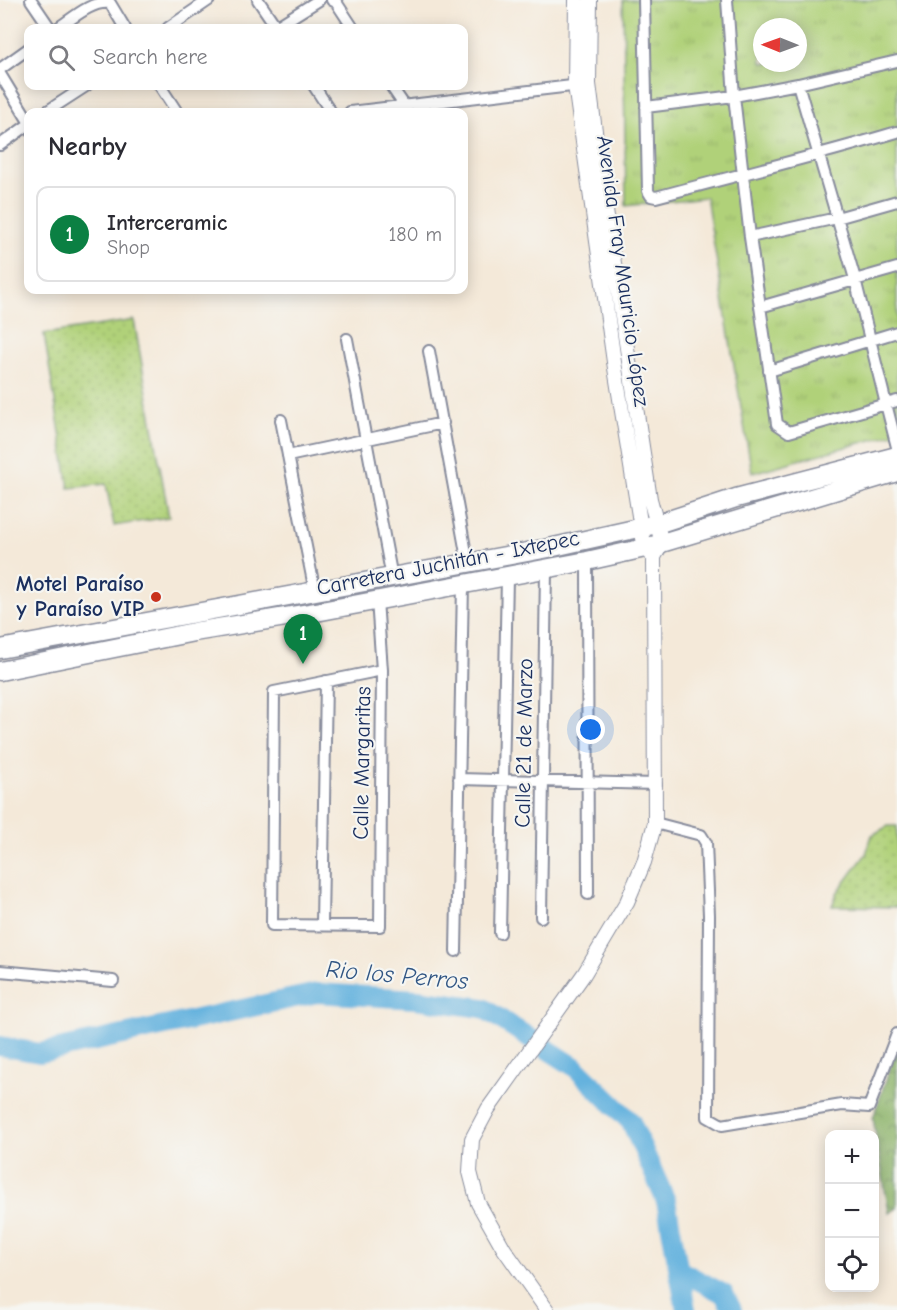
<!DOCTYPE html>
<meta charset="utf-8">
<style>
:root{--surface:#fff;--page:#f2f2f3;--text:#2b2b33;--muted:#7c7c81;--line:#e1e1e2;--accent:#0b8043}
body{margin:0;font-family:"Comic Neue",sans-serif;background:var(--page);color:var(--text)}
.controls{position:absolute;right:18px;bottom:18px;display:grid;overflow:hidden;border-radius:12px;box-shadow:0 3px 15px #0003}
.controls button{width:54px;height:54px;display:grid;place-items:center;padding:0;border:0;border-bottom:2px solid var(--line);background:var(--surface);color:var(--text);font:30px sans-serif}
.compass{position:absolute;left:753px;top:18px;width:54px;height:54px;border-radius:50%;background:var(--surface);box-shadow:0 3px 15px #0003;rotate:271deg}
.you{position:absolute;left:591px;top:730px;width:21px;height:21px;margin:-15px;border:4px solid #fff;border-radius:50%;background:#1a73e8;box-shadow:0 0 0 9px #1a73e833}
.badge{display:grid;place-items:center;width:39px;height:39px;border-radius:50%;background:var(--accent);color:#fff;font-size:20px;font-weight:700}
.pin{position:absolute;translate:-50% -50px;filter:drop-shadow(0 2px 3px #0008)}
.pin::after{content:'';position:absolute;top:32px;width:21px;height:18px;background:inherit;clip-path:polygon(0 0,100% 0,50% 100%)}
.list{margin:0;padding:0;list-style:none}
h2{display:flex;justify-content:space-between;align-items:center;height:78px;margin:0;padding:0 24px;font-size:26px}
h2 small{font-size:20px;font-weight:400;color:var(--muted)}
.list li{display:grid;grid-template-columns:39px 1fr auto;gap:18px;align-items:center;box-sizing:border-box;height:96px;margin:0 12px 12px;padding:0 12px;border:2px solid var(--line);border-radius:12px}
.list b{display:block;font-size:22px;white-space:nowrap}
.list p{margin:0;font-size:20px;white-space:nowrap;color:var(--muted)}
.list em{font-size:20px;font-style:normal;color:var(--muted)}
.icon{flex:none;width:33px;height:33px;fill:none;stroke:currentColor;stroke-width:2;stroke-linecap:round;stroke-linejoin:round}
.map{position:relative;flex:none;width:897px;height:1310px;overflow:hidden}
.search{position:absolute;background:var(--surface);box-shadow:0 3px 15px #0003;left:24px;top:24px;width:444px;height:66px;display:flex;align-items:center;gap:15px;box-sizing:border-box;padding:0 21px;border-radius:12px;color:var(--muted);font-size:22px}
.panel{position:absolute;background:var(--surface);box-shadow:0 3px 15px #0003;left:24px;top:108px;width:444px;height:186px;border-radius:12px}
.map>svg:first-child{display:block}
</style>
<div class="map">
<svg width="897" height="1310" viewBox="0 0 897 1310">
<defs>
<pattern id="grass-dots" width="8" height="8" patternUnits="userSpaceOnUse" patternTransform="scale(1.5)"><rect width="8" height="8" fill="#b0d179"/><path d="M2 2h.1M6 6h.1" fill="none" stroke="#97b46b" stroke-width="1.8" stroke-linecap="round"/></pattern>
<pattern id="forest-crowns" width="20" height="18" patternUnits="userSpaceOnUse" patternTransform="scale(1.5)"><rect width="20" height="18" fill="#8cb369"/><path d="M2 6a3 3 0 1 1 6 0M12 15a3 3 0 1 1 6 0" fill="none" stroke="#72925a"/></pattern>
<pattern id="park-tufts" width="24" height="20" patternUnits="userSpaceOnUse" patternTransform="scale(1.5)"><rect width="24" height="20" fill="#b0d179"/><path d="M3 7l-1-3M5 7V3M7 7l1-3M15 17l-1-3M17 17v-4M19 17l1-3" fill="none" stroke="#97b46b"/></pattern>
</defs>
<rect width="100%" height="100%" fill="#f6f6f2"/>
<filter id="ink" filterUnits="userSpaceOnUse"><feTurbulence type="fractalNoise" baseFrequency=".0167" numOctaves="2"/><feDisplacementMap in="SourceGraphic" scale="12" xChannelSelector="R" yChannelSelector="G"/><feConvolveMatrix kernelMatrix="1 2 1 2 8 2 1 2 1" color-interpolation-filters="sRGB"/></filter>
<filter id="wash" filterUnits="userSpaceOnUse"><feTurbulence type="fractalNoise" baseFrequency=".008" numOctaves="4" result="noise"/><feDisplacementMap in="SourceGraphic" scale="24" xChannelSelector="R" yChannelSelector="G"/><feGaussianBlur stdDeviation="1.35" result="paint"/><feColorMatrix in="noise" values="0 0 0 0 0 0 0 0 0 0 0 0 0 0 0 0 0 1.4 0 .05"/><feComposite in="paint" operator="in"/></filter>
<g filter="url(#wash)">
<rect width="100%" height="100%" fill="#f4e9d9"/>
<!-- grass -->
<path fill="url(#grass-dots)" stroke="#66806c" stroke-width="1.5" d="M134 320 169 517 114 526 106 484 69 488 44 334Z
M888 826H897V907L832 906 837 893 866 854 872 835Z"/>
<!-- forest -->
<path fill="url(#forest-crowns)" stroke="#547164" stroke-width="1.5" d="M897 1047V1208L889 1213 873 1118Z"/>
<!-- park -->
<path fill="url(#park-tufts)" stroke="#66806c" stroke-width="1.5" fill-rule="evenodd" d="M623 0H897V433L752 473 706 197 626 206ZM762 27H798V63H762Z"/>
<g fill="none" stroke-linecap="round" stroke-linejoin="round">
<!-- river -->
<path stroke="#65b2de" stroke-width="20" d="M0 1046 40 1053 317 993 416 999 483 1008 575 1067 631 1122 666 1201 686 1310
M679 1270 724 1294 732 1310"/>
</g>
</g>
<g filter="url(#ink)">
<g fill="none" stroke-linecap="round" stroke-linejoin="round">
<defs>
<path id="minor" d="M31 0 50 28
M258 0 277 28
M332 0 336 2 353 28
M644 0 648 191 651 196 656 197C737 175 817 156 897 132
M276 27 319 0
M58 28C72 19 92 0 110 3L125 28
M168 28 209 0
M897 61 798 84 855 279 886 404 897 401
M0 69 28 49
M0 74 28 120
M798 84 734 96 750 237 777 424 789 432 886 404 897 447
M160 86 177 112
M314 86 331 112
M391 86 404 105
M646 107 734 96 727 0
M46 112 86 86
M350 112 589 84
M0 145 28 125
M750 237 837 218 897 201
M760 307 897 268
M347 339 392 578
M429 351 468 564
M769 371 897 332
M281 420 315 592
M288 456 443 423
M587 561 588 894
M377 600 382 670 380 926 272 925 274 692 382 670
M459 779 656 784
M655 823 701 835 706 843 709 915 708 1117 722 1125 842 1105 869 1107 897 1034
M541 917 546 570
M322 925 326 681
M500 933 507 577
M456 951 463 584
M0 971 113 981"/>
<path id="tertiary" d="M576 0 575 85 614 362 641 528 645 548 650 554
M547 1310 504 1249 478 1203 470 1172 472 1139 488 1109 584 974 627 902 644 862 655 823 654 557 662 543 650 499 601 178 589 84 590 0"/>
<path id="primary" d="M0 649 549 548 657 524 736 498 897 456
M0 671 194 632 316 612 587 561 645 548 897 472"/>
</defs>
<!-- minor casing -->
<use href="#minor" stroke="#888c9c" stroke-width="14"/>
<!-- tertiary casing -->
<use href="#tertiary" stroke="#888c9c" stroke-width="16"/>
<!-- primary casing -->
<use href="#primary" stroke="#888c9c" stroke-width="21"/>
<!-- minor -->
<use href="#minor" stroke="#fff" stroke-width="10"/>
<!-- tertiary -->
<use href="#tertiary" stroke="#fff" stroke-width="14"/>
<!-- primary -->
<use href="#primary" stroke="#fff" stroke-width="18"/>
</g>
</g>
<!-- markers -->
<circle fill="#c8321e" stroke="#f6f6f2" stroke-width="2" cx="156" cy="597" r="6"/>
<g text-anchor="middle" dominant-baseline="central" stroke-width="4.5" stroke-linejoin="round" paint-order="stroke">
<!-- street labels -->
<g font-size="22" fill="#1b2f5e" stroke="#f6f6f2">
<text transform="translate(623 271) rotate(82)">Avenida Fray Mauricio López</text>
<text transform="translate(448 563) rotate(-11)">Carretera Juchitán - Ixtepec</text>
<text transform="translate(524 743) rotate(-89)">Calle 21 de Marzo</text>
<text transform="translate(362 763) rotate(-89)">Calle Margaritas</text>
</g>
<!-- poi labels -->
<g font-size="22" font-weight="bold" fill="#1b2f5e" stroke="#f6f6f2" text-anchor="end">
<text x="144" y="584">Motel Paraíso<tspan x="144" dy="25">y Paraíso VIP</tspan></text>
</g>
<!-- water labels -->
<g font-size="24" font-style="italic" fill="#315684" stroke="#f6f6f2">
<text transform="translate(397 975) rotate(5)">Rio los Perros</text>
</g>
</g>
</svg>
<div class="controls">
<button>+</button>
<button>−</button>
<button><svg class="icon" aria-label="locate" viewBox="0 0 24 24"><circle cx="12" cy="12" r="6"/><path d="M12 2v4M12 18v4M2 12h4M18 12h4"/></svg></button>
</div>
<svg class="compass" viewBox="-18 -18 36 36"><path d="M0-13l5 13h-10z" fill="#e53935"/><path d="M0 13l5-13h-10z" fill="#7c7c81"/></svg>
<div class="you"></div>
<div class="pin badge" style="left:303px;top:664px">1</div>
<div class="search"><svg class="icon" aria-label="search" viewBox="0 0 24 24"><circle cx="10" cy="10" r="6"/><path d="M15 15l6 6"/></svg>Search here</div>
<section class="panel">
<h2>Nearby<small></small></h2>
<ul class="list">
<li><span class="badge">1</span><div><b>Interceramic</b><p>Shop</p></div><em>180 m</em></li>
</ul>
</section>
</div>
